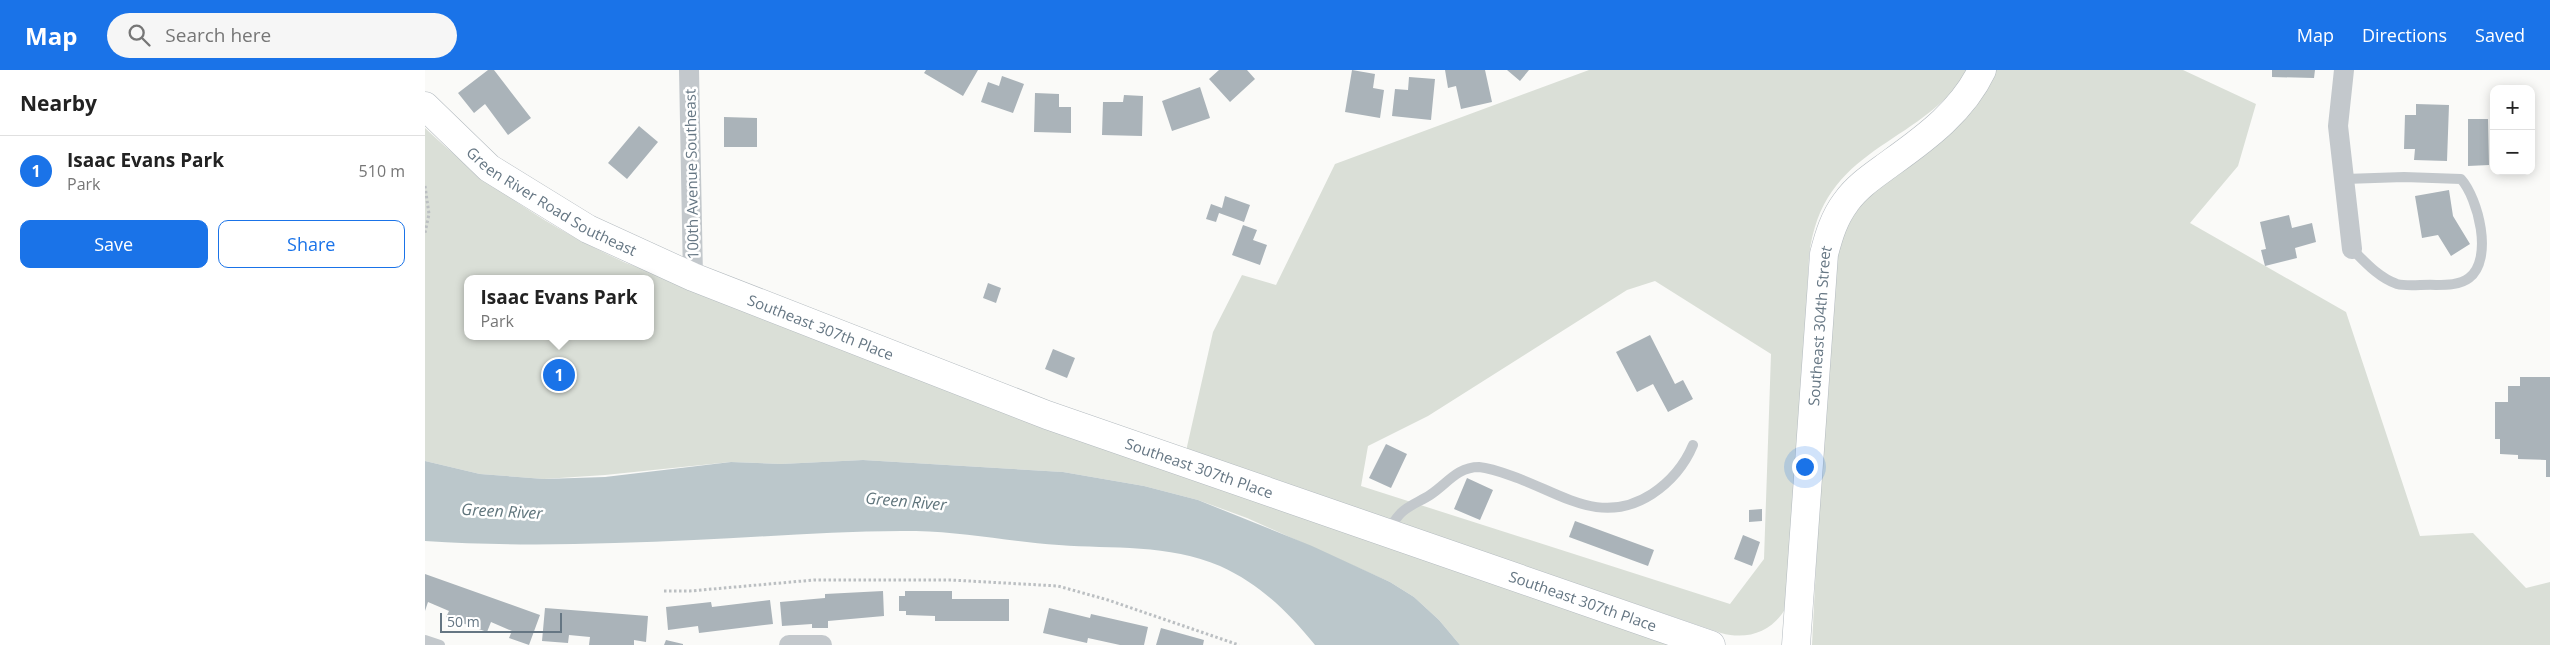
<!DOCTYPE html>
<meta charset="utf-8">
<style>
:root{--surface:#fff;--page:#f6f6f6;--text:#222;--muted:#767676;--line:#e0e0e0;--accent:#1a73e8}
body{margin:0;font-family:"Open Sans",sans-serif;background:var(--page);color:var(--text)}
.controls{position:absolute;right:15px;top:15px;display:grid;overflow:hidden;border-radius:10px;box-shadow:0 2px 12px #0003}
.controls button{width:45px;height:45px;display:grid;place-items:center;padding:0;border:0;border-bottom:1px solid var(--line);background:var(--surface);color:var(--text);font:25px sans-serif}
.scale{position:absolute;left:15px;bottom:12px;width:122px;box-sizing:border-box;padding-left:5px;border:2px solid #657683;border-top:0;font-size:14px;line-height:18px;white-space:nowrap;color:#657683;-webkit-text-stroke:4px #fff;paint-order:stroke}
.you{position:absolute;left:1379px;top:396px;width:18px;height:18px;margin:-12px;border:4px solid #fff;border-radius:50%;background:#1a73e8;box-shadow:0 0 0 8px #1a73e833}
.badge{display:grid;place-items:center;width:32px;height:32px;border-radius:50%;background:var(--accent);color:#fff;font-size:16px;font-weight:700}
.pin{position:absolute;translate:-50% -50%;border:2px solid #fff;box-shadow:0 1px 5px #0006}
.popup{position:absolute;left:39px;top:205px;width:190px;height:65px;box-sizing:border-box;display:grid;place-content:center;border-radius:10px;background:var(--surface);filter:drop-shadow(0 1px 4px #0005);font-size:16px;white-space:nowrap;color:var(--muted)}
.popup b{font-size:19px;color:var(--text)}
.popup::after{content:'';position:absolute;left:50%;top:100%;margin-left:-10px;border:10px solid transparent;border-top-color:var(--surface)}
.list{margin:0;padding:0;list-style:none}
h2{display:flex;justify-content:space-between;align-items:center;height:65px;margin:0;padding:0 20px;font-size:21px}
h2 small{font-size:16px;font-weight:400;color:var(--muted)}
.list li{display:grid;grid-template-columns:32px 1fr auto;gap:15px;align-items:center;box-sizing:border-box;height:70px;padding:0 20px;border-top:1px solid var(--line)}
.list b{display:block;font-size:19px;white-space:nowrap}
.list p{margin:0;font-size:16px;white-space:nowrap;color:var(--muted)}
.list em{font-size:16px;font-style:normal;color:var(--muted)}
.actions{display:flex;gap:10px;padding:15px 20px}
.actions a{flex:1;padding:11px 0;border:1px solid var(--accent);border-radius:10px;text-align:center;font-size:18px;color:var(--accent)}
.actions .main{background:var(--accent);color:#fff}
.icon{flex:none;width:28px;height:28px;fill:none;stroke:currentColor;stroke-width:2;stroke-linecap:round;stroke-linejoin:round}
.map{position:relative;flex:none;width:2125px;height:575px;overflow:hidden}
header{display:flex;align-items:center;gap:30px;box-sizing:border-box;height:70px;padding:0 25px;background:var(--accent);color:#fff}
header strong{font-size:24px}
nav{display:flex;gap:28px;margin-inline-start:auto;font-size:18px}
.search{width:350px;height:45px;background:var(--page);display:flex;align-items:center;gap:12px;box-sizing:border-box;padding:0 18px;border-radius:28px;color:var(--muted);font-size:19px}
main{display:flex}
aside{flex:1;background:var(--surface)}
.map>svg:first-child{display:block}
</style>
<header>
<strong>Map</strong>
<div class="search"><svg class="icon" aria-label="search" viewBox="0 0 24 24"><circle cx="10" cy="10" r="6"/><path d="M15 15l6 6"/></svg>Search here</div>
<nav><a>Map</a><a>Directions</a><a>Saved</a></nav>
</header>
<main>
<aside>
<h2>Nearby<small></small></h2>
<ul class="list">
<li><span class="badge">1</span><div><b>Isaac Evans Park</b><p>Park</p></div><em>510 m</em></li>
</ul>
<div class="actions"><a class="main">Save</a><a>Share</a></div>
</aside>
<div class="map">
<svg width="2125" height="575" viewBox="0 0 2125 575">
<rect width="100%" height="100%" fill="#fafaf8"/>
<!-- green -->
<path fill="#dadfd7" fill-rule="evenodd" d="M1164 0H1545C1491 79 1396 75 1384 188L1366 527C1355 557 1328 572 1296 563L761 381 788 262 817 205 851 215 910 94ZM1230 211 1346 284 1339 489 1305 534 936 416 943 376 1003 346 1202 220Z
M1569 0H1758L1831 34 1813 96 1765 153 1921 242 1995 466 2048 463 2101 518 2125 512V575H1387L1407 179 1418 152Z
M0 58C60 115 126 159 201 193L1263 575H1035L1014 550 989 527 965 512 822 448 773 430 719 416 638 402 438 390 356 394 306 392 180 405 119 409 55 404 0 391ZM43 209H225V266H43Z"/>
<!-- water -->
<path fill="#bbc7cb" d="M438 390 638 402 719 416 773 430 887 476 965 512 989 527 1014 550 1035 575H890C863 542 835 514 795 496 744 474 687 479 634 475 587 472 540 462 491 461 417 460 343 467 269 470 181 474 88 477 0 471V391L55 404 119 409 180 407 306 392 356 394Z"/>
<!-- building -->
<path fill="#aab3b9" d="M63 0H69L106 48 83 65 60 34 49 43 33 23Z
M501 0H553L538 26 499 3Z
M794 0H822L830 9 805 32 784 9Z
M927 0 950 4 948 18 959 20 955 48 920 42Z
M1020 0H1060L1067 32 1036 39 1031 16 1023 18Z
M1082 0H1104L1095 11Z
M1847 0H1890L1889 8 1847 7Z
M577 6 599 14 588 43 556 32 563 12 574 16Z
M984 7 1010 9 1006 50 967 46 970 19 983 20Z
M775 17 785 48 747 61 737 31Z
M610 23 634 24V37H646V63L609 62Z
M699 25 718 26 717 66 677 65 678 32H698Z
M1991 34 2024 35 2022 91 1989 90 1990 79H1979L1980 45H1991Z
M299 47 332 48V77H299Z
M2043 49H2063L2064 95 2043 96Z
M214 56 233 72 202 109 183 93Z
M2024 120 2028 146 2045 174 2026 186 2013 165 1997 168 1990 126Z
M800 126 825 135 819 152 794 143 791 152 781 149 786 134 797 138Z
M1864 145 1867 158 1887 153 1891 172 1870 178 1872 188 1840 196 1836 180 1841 179 1835 152Z
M818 155 832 160 828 170 842 175 835 195 807 185Z
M563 213 576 218 571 233 558 228Z
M1225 265 1250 314 1258 310 1268 329 1243 342 1228 314 1212 322 1191 282Z
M628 279 650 288 642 308 620 299Z
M2095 307H2125V407H2121V390L2093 389V385L2075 384V369H2070V332H2083V316H2095Z
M961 374 982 384 966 418 944 408Z
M1042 408 1068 420 1055 450 1029 439Z
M1337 439V451L1324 452V440Z
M1150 451 1229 480 1223 496 1144 467Z
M1318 465 1335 472 1327 496 1309 489Z
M0 504 115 545 104 575 84 568 87 561 66 552 62 562 21 547 24 541 3 532 0 541Z
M458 521 459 546 403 551V558H387V554L357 556 355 532 400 528V524Z
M480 521H527V529H584V551H510V546L481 545V541H474V526H480Z
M345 530 348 554 274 563 273 556 243 560 241 537 286 532 287 537Z
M120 538 223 546 221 572 209 570V575H164L165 567 144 565 143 573 117 571Z
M624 538 665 548 666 544 723 557 719 575H695L663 568 662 573 618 563Z
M736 558 779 570 778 575H731Z
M241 570 258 574V575H239Z"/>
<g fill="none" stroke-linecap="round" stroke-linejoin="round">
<defs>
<g id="secondary">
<path id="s1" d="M0 36 64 98 163 159 268 207 622 345 1286 575"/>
<path id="s2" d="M1371 575 1399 184C1404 165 1409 148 1421 132 1433 115 1451 104 1467 92 1502 67 1538 40 1557 0"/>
</g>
</defs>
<!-- secondary casing -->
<use href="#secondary" stroke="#b3babf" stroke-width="29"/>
<!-- path -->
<path stroke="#bbbfc2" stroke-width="3" stroke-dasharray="2.5 2.5" stroke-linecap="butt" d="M0 116 4 144 0 163
M239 521H265L389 510H526L633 516 683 530 814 575"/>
<!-- lane -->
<path stroke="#c3c8cc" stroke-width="10" d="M1920 109 1979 107 2036 109C2053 128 2069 189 2044 208 2035 215 2021 215 2011 215 1999 214 1983 217 1972 214 1954 208 1940 192 1927 179
M962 461C967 455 971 448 976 443 984 435 996 431 1005 425 1022 414 1032 397 1054 397 1065 398 1076 402 1087 406 1136 423 1176 457 1227 424 1245 412 1260 394 1268 375
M0 570 15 575"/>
<!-- street -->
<path stroke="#c3c8cc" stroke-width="20" d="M264 0 268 207
M1919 0 1913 56 1927 179
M364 575H397"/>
<!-- secondary -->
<use href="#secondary" stroke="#fff" stroke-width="28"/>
</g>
<g text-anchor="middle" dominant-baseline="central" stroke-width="5" stroke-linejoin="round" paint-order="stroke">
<!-- street labels -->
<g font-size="15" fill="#657683" stroke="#fff">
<text transform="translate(266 104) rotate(-91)">100th Avenue Southeast</text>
<text stroke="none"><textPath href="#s1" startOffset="160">Green River Road Southeast</textPath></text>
<text stroke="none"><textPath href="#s2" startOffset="320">Southeast 304th Street</textPath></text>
<text stroke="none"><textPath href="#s1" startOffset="458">Southeast 307th Place</textPath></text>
<text stroke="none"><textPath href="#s1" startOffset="862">Southeast 307th Place</textPath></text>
<text stroke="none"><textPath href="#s1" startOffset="1268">Southeast 307th Place</textPath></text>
</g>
<!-- water labels -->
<g font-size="16" font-style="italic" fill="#60757c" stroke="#fff">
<text transform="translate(481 431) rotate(5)">Green River</text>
<text transform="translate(77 441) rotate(3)">Green River</text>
</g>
</g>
</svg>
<div class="controls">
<button>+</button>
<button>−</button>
</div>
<div class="scale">50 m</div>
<div class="you"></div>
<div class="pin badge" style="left:134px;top:305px">1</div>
<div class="popup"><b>Isaac Evans Park</b>Park</div>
</div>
</main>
